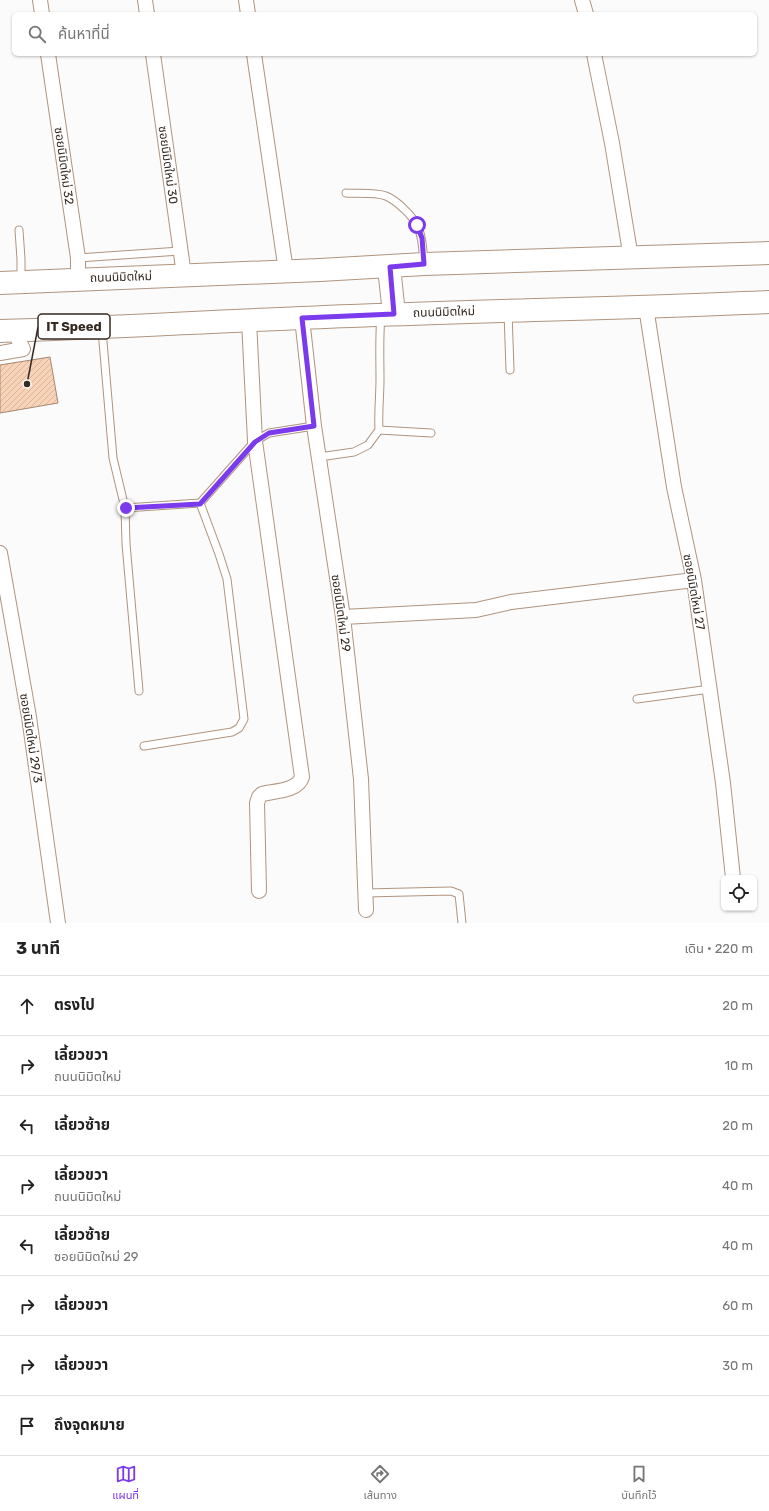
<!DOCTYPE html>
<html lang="th">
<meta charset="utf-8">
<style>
:root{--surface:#fff;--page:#f2f2f2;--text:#222;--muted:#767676;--line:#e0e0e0;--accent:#7c3aed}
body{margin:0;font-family:Rubik,"Noto Sans Thai",sans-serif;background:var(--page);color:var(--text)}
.controls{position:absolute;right:12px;bottom:12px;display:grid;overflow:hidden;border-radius:6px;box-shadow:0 1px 3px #0004}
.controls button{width:36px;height:36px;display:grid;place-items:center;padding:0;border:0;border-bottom:1px solid var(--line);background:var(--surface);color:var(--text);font:20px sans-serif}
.stop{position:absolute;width:12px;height:12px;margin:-9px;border:3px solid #7c3aed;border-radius:50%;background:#fff}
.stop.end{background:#7c3aed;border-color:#fff;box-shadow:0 1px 4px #0008}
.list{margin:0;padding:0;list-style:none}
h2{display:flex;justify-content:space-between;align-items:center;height:52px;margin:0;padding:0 16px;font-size:17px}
h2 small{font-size:13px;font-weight:400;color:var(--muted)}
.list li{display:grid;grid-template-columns:26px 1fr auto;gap:12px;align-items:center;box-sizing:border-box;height:60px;padding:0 16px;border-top:1px solid var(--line)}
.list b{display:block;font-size:15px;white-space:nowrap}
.list p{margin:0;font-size:13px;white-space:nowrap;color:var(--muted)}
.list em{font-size:13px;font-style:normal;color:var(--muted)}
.icon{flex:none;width:22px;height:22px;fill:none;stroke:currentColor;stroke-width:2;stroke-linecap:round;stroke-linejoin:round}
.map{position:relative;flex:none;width:769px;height:923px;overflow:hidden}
.search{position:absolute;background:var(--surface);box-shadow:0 1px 3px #0004;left:12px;right:12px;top:12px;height:44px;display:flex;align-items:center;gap:10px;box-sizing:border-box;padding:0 14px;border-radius:6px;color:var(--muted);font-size:15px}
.sheet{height:532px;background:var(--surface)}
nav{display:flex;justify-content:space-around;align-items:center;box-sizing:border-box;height:56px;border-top:1px solid var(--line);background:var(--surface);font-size:11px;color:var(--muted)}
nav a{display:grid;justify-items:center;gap:2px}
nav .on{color:var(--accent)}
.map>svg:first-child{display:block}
</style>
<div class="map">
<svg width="769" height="923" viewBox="0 0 769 923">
<defs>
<pattern id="building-hatch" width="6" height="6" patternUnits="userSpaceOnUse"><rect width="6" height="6" fill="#f8d3b7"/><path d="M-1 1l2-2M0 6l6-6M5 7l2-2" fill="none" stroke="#d5b59d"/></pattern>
</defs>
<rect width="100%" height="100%" fill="#fbfbfb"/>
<!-- building -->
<path fill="url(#building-hatch)" stroke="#a38771" d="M50 357 58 403 0 413V365Z"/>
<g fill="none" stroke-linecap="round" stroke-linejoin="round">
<defs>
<path id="service" d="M346 193C358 194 374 192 386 196 393 199 399 204 404 209 422 225 422 239 424 262
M19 230 21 259V279
M78 258 180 251
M508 312 510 370
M381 316C379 337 380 358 380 379 380 396 378 413 379 430L431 433
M102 330 113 458 125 508 200 503 255 441 269 433 314 426
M319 457 354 452 368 445 379 430
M125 508 126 544 139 691
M637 699 710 689
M144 746 232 732 239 728 244 719 227 579 219 554 200 503
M365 893 451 891 459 894 462 923"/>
<path id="minor" d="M40 0 42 14
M145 0 147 14
M246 0 248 14
M582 0 586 14
M48 54 78 258V279
M153 54 184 275
M254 54 286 271
M594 54 612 143 631 258
M646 307 674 487 694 580 723 783 733 878
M302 318 314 426 343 617 361 779 366 910
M249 321 255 441 302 777C298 791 274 791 262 794L259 797 257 803 259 891
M0 353 23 349 14 331
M0 553 29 717 58 923
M343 617 476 610 511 602 694 580"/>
<path id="primary" d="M389 267 394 314
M0 283 320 270 424 264 769 253
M0 331C101 328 201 322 301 318 457 311 613 309 769 302"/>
</defs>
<!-- service casing -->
<use href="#service" stroke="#b0947e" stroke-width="9"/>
<!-- minor casing -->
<use href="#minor" stroke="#b0947e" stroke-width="16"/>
<!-- primary casing -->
<use href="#primary" stroke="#b0947e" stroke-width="24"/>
<!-- service -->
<use href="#service" stroke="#fff" stroke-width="7"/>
<!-- minor -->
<use href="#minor" stroke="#fff" stroke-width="14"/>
<!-- primary -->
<use href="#primary" stroke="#fff" stroke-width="22"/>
</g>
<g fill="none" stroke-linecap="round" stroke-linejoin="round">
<!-- route -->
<path stroke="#7c3aed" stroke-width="5" d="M126 508 200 504 255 442 269 433 314 426 302 318 394 314 390 267 424 264 422 238 417 225"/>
</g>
<g text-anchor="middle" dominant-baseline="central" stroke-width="3" stroke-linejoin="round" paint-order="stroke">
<!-- street labels -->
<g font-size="12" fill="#352920" stroke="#fff">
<text transform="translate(168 165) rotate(82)">ซอยนิมิตใหม่ 30</text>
<text transform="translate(64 166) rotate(82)">ซอยนิมิตใหม่ 32</text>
<text transform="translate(121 277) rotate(-2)">ถนนนิมิตใหม่</text>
<text transform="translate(444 312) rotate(-2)">ถนนนิมิตใหม่</text>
<text transform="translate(694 592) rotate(80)">ซอยนิมิตใหม่ 27</text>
<text transform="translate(341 613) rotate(82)">ซอยนิมิตใหม่ 29</text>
<text transform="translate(31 738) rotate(81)">ซอยนิมิตใหม่ 29/3</text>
</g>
</g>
<!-- callouts -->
<path fill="none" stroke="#352920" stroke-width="1.5" d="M27 384L38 327"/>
<circle fill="#352920" stroke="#fff" stroke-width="1.5" cx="27" cy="384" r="4"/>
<rect fill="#fff" stroke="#352920" stroke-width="1.5" x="38" y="314" width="72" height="25" rx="4"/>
<g font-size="13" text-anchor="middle" font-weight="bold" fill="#352920">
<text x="74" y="331">IT Speed</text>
</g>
</svg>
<div class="controls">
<button><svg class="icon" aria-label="locate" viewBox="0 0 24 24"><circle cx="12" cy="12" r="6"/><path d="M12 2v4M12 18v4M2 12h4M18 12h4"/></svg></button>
</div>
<div class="stop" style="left:417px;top:225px"></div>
<div class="stop end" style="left:126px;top:508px"></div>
<div class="search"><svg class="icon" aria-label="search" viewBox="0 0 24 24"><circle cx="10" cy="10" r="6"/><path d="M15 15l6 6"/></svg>ค้นหาที่นี่</div>
</div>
<section class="sheet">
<h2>3 นาที<small>เดิน · 220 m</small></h2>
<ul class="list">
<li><svg class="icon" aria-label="ahead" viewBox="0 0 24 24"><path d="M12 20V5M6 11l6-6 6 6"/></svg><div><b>ตรงไป</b></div><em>20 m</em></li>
<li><svg class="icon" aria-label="right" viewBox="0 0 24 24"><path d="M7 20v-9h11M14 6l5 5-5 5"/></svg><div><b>เลี้ยวขวา</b><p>ถนนนิมิตใหม่</p></div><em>10 m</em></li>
<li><svg class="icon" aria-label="left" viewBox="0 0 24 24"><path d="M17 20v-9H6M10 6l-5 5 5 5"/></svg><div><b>เลี้ยวซ้าย</b></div><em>20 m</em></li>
<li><svg class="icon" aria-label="right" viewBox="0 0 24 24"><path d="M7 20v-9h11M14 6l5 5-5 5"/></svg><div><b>เลี้ยวขวา</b><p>ถนนนิมิตใหม่</p></div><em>40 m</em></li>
<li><svg class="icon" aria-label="left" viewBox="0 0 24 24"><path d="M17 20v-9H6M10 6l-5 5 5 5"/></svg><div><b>เลี้ยวซ้าย</b><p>ซอยนิมิตใหม่ 29</p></div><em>40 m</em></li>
<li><svg class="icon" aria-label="right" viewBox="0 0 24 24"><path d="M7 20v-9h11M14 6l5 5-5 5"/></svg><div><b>เลี้ยวขวา</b></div><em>60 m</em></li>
<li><svg class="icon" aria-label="right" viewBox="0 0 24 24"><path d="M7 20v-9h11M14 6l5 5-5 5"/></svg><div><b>เลี้ยวขวา</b></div><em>30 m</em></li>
<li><svg class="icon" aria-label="arrive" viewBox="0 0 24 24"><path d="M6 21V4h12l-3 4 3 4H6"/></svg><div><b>ถึงจุดหมาย</b></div></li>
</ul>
</section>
<nav>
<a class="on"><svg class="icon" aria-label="map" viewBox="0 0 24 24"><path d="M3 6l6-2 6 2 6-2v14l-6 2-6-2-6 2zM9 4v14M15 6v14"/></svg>แผนที่</a>
<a><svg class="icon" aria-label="directions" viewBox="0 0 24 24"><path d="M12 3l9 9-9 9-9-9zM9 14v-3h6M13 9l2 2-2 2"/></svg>เส้นทาง</a>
<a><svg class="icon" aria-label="saved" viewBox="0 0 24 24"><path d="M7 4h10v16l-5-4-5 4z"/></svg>บันทึกไว้</a>
</nav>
